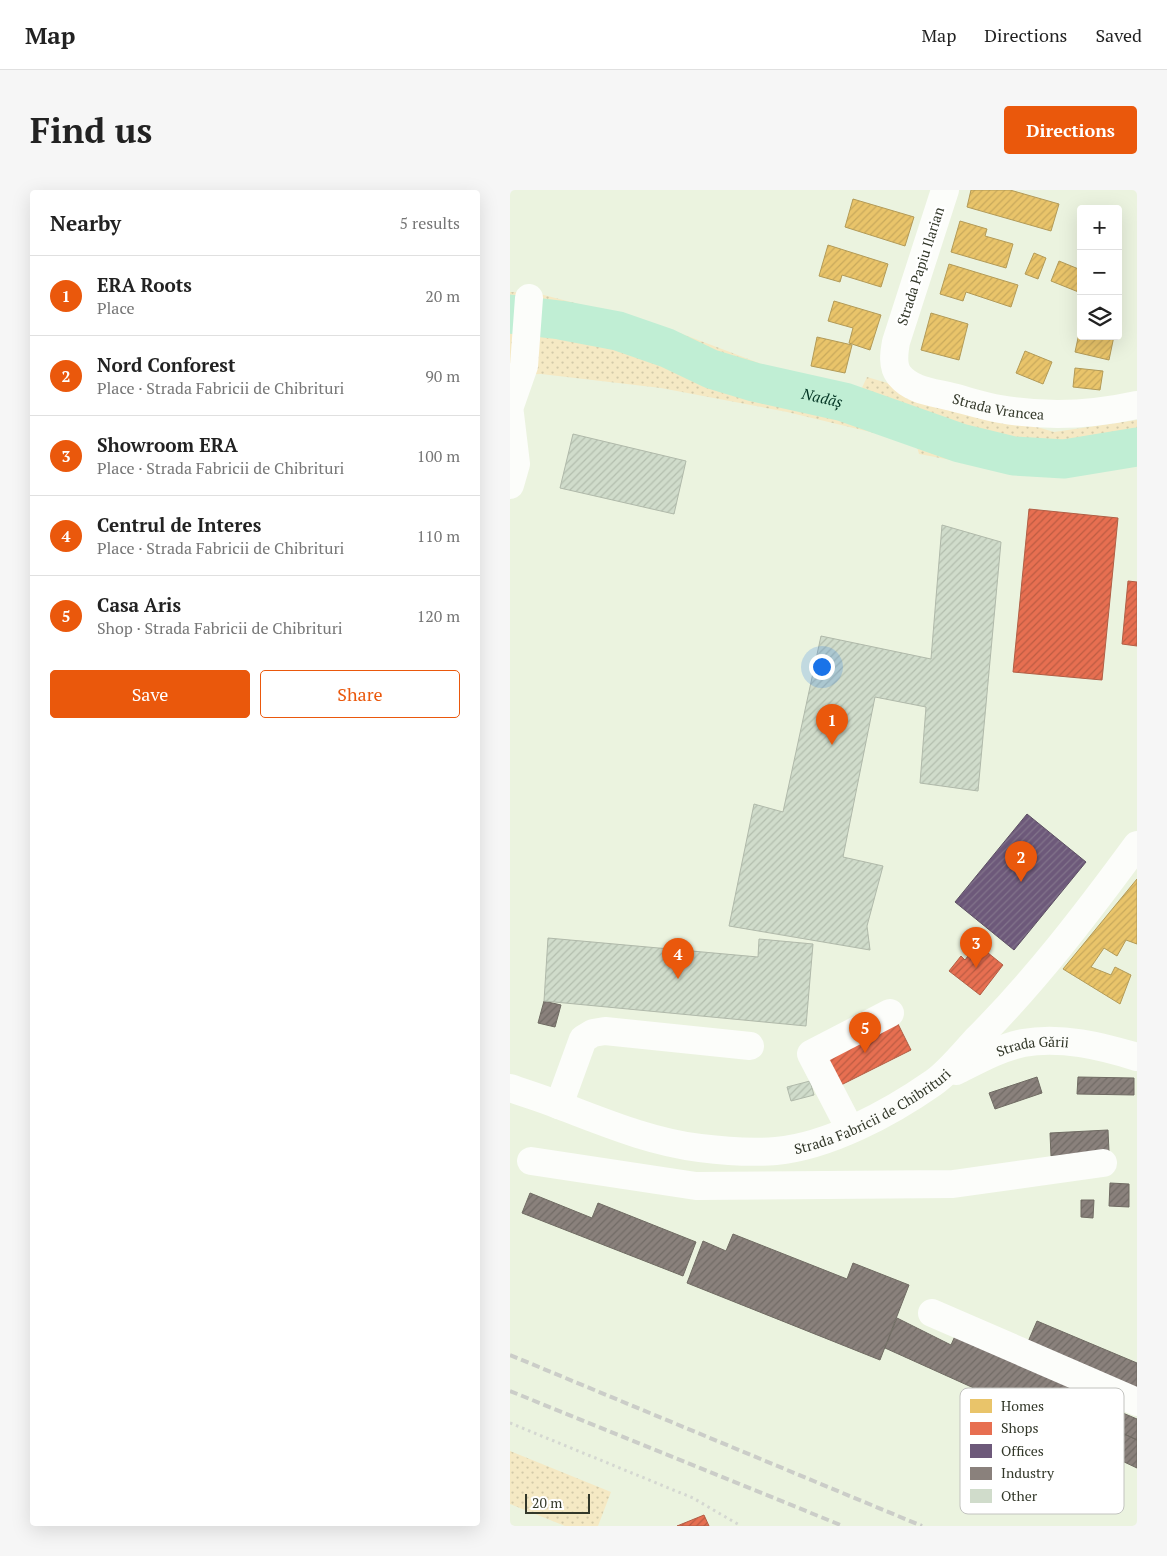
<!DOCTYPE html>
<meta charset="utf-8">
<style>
:root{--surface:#fff;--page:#f6f6f6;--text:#222;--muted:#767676;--line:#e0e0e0;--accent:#ea580c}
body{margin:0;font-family:"PT Serif",serif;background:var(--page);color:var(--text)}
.controls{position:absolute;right:15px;top:15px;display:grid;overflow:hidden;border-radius:5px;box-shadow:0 5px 20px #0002}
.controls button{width:45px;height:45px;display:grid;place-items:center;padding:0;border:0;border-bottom:1px solid var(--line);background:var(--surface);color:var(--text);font:25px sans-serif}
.scale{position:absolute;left:15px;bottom:12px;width:65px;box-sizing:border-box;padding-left:5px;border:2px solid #33382a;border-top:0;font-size:14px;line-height:18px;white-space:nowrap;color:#33382a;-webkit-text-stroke:4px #fff;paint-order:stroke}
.you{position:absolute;left:311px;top:476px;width:18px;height:18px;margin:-12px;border:4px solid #fff;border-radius:50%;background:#1a73e8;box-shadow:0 0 0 8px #1a73e833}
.badge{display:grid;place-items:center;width:32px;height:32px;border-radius:50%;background:var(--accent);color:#fff;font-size:16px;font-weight:700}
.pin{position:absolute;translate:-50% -41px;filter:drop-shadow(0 1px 2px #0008)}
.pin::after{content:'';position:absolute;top:26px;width:18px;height:15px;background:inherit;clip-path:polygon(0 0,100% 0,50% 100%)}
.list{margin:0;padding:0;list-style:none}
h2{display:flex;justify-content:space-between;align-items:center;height:65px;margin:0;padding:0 20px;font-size:21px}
h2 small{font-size:16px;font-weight:400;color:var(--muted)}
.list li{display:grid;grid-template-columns:32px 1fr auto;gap:15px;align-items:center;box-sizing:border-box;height:80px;padding:0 20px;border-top:1px solid var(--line)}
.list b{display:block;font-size:19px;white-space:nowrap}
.list p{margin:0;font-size:16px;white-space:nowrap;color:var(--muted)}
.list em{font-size:16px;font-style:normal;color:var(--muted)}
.actions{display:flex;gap:10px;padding:15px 20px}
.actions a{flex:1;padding:11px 0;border:1px solid var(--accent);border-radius:5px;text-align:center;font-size:18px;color:var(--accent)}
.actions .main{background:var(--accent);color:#fff}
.icon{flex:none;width:28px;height:28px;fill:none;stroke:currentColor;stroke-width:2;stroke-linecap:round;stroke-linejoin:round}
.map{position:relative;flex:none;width:627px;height:1336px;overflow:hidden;border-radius:5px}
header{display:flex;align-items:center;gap:30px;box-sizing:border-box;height:70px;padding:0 25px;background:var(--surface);border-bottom:1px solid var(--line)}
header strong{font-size:24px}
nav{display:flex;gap:28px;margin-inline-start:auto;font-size:18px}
.intro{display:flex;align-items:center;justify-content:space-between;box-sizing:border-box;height:120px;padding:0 30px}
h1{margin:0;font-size:35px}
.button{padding:12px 22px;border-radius:5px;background:var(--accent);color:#fff;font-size:18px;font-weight:700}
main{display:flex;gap:30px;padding:0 30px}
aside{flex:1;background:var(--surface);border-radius:5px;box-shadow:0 5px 20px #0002}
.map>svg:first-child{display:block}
</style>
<header>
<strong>Map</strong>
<nav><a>Map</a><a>Directions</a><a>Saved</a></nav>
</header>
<div class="intro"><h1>Find us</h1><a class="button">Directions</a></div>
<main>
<aside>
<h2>Nearby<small>5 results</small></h2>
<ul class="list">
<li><span class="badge">1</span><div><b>ERA Roots</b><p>Place</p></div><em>20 m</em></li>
<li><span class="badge">2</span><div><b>Nord Conforest</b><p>Place · Strada Fabricii de Chibrituri</p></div><em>90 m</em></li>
<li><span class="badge">3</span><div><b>Showroom ERA</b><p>Place · Strada Fabricii de Chibrituri</p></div><em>100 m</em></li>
<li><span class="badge">4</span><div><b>Centrul de Interes</b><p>Place · Strada Fabricii de Chibrituri</p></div><em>110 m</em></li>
<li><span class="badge">5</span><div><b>Casa Aris</b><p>Shop · Strada Fabricii de Chibrituri</p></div><em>120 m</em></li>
</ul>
<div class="actions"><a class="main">Save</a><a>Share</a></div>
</aside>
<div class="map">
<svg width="627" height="1336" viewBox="0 0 627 1336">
<defs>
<pattern id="grass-dots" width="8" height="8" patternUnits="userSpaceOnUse" patternTransform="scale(1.25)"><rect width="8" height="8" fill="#f5e9c4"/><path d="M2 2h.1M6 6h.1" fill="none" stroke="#d2c9a9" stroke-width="1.8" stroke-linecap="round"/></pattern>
<pattern id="homes-hatch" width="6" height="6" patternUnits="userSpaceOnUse" patternTransform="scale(1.25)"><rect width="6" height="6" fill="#e9c46a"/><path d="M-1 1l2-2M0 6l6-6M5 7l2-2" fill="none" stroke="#c8a95c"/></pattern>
<pattern id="shops-hatch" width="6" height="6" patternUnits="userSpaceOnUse" patternTransform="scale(1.25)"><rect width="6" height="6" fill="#e76f51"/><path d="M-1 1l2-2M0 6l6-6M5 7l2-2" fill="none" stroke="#bc5c43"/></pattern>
<pattern id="offices-hatch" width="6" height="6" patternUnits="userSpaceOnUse" patternTransform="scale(1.25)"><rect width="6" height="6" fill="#6d597a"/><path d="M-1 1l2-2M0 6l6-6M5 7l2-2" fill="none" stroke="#82748b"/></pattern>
<pattern id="industry-hatch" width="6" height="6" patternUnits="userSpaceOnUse" patternTransform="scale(1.25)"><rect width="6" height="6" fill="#8a817c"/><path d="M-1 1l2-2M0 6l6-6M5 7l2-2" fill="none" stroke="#716b66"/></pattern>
<pattern id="building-hatch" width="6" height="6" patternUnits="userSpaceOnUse" patternTransform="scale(1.25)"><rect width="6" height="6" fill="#d0dccb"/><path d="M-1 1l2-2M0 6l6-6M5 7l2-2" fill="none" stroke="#b3beae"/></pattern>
</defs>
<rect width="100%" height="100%" fill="#ebf3df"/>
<!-- grass -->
<path fill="url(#grass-dots)" d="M0 102 26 103 146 134 278 184 350 202 357 187 544 242 627 230V272L516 284 409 264 406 253 277 222 151 198 31 184 0 185Z
M0 1261 101 1302 88 1336H55L0 1314Z"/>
<!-- homes -->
<path fill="url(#homes-hatch)" stroke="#b29a57" d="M461 0H500L549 14 541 41 457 17Z
M343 9 404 27 395 56 335 37Z
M450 31 477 39 475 46 503 54 496 78 441 62Z
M318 55 378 74 371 97 332 85 330 92 309 86Z
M524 63 536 68 528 89 515 84Z
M549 71 571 80V103L541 91Z
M439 74 508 95 501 117 456 102 453 111 430 104Z
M324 111 371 125 360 160 339 153 343 138 318 131Z
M421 123 458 134 449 170 411 160Z
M571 134V146H604L599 170 565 162Z
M307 147 342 155 335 183 301 176Z
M515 161 542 172 533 194 506 183Z
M565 178 593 181 590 200 563 197Z
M627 689V754L616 750 607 766 594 758 581 777 601 785 605 777 621 785 610 814 553 779Z"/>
<!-- shops -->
<path fill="url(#shops-hatch)" stroke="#b15e45" d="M519 319 608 328 592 490 503 482Z
M618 391 627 392V456L612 454Z
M467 754 493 775 470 805 439 781 451 766 455 770Z
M385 828 401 860 325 898 309 865Z
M194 1325 199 1336H167Z"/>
<!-- offices -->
<path fill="url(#offices-hatch)" stroke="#5c4f62" d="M517 624 576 672 504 760 445 712Z"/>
<!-- industry -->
<path fill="url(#industry-hatch)" stroke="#706b63" d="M34 811 51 815 45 837 28 833Z
M527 887 532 903 485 919 479 903Z
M568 887 624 888V905L567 904Z
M598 940 599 962 541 966 540 943Z
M600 993 619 994V1017L599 1016Z
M20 1003 82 1028 88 1013 186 1052 173 1086 12 1023Z
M571 1010H584L583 1028 571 1027Z
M223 1044 337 1089 343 1073 399 1095 370 1170 177 1093 193 1051 216 1061Z
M387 1128 441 1155 449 1137 600 1206 579 1250 375 1158Z
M527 1131 627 1173V1201L517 1154Z
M601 1218 627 1229V1250L593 1234Z
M591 1233 627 1250V1278L580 1256Z"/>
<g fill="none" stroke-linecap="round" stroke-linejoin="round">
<!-- river -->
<path stroke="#c0eed4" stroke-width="39" id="s1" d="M0 124 50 130 108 141 157 158 201 179 244 192 334 212 450 253 504 266 554 269 627 257"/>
</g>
<!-- building -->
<path fill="url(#building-hatch)" stroke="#b0b9aa" d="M63 244 176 271 164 324 50 298Z
M432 335 491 352 468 601 410 593 416 517 365 507 333 667 373 676 357 736 360 760 219 736 244 614 273 622 311 446 421 469Z
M38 748 248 767 249 749 303 754 296 836 34 811Z
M300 891 304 905 281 911 277 897Z"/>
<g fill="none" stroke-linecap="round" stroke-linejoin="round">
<!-- path -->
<path stroke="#d4d7d1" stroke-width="3" stroke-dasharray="2.5 4" stroke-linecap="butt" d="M0 1233 183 1308 231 1336"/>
<!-- minor -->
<g stroke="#fcfdfa" stroke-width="28">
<path id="s2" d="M435 0 386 152C384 163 382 176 389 185 401 200 421 202 438 206 455 210 472 216 490 219 535 227 582 225 627 215"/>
<path d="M0 216 14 176 19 108"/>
<path d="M0 224 6 274 0 295"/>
<path id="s3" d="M446 881C468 870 489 858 513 853 551 846 591 856 627 867"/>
<path id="s4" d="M0 898C17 904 34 909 51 916 96 933 141 952 190 958 214 961 241 963 266 961 319 956 380 923 423 893 437 884 454 863 466 850 526 790 577 723 627 655"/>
<path d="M49 915 73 849 83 843 95 841 240 856"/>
<path d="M340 939 301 864 380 823"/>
<path d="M21 971 186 996 443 994 593 973"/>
<path d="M422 1123 627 1212"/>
</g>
<!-- rail -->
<path stroke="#cbcdc8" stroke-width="4" stroke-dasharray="8 4" stroke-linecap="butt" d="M0 1165 412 1336
M0 1201 333 1336"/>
</g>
<g text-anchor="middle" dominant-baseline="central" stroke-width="5" stroke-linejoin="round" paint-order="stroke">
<!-- street labels -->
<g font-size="14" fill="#33382a" stroke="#fff">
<text transform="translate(410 76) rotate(-72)">Strada Papiu Ilarian</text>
<text stroke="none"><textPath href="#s2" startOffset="300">Strada Vrancea</textPath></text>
<text stroke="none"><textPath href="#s3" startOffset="82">Strada Gării</textPath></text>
<text stroke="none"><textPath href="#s4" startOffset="381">Strada Fabricii de Chibrituri</textPath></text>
</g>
<!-- water labels -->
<g font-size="15" font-style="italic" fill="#032" stroke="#fff">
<text stroke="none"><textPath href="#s1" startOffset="325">Nadăș</textPath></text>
</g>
</g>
<!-- legend -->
<rect x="450" y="1198" width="164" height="126" rx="8" fill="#fff" stroke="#c2c3bf" stroke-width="1"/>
<rect x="460" y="1209" width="22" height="14" fill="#e9c46a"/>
<rect x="460" y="1232" width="22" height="13" fill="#e76f51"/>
<rect x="460" y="1254" width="22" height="14" fill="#6d597a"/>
<rect x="460" y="1277" width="22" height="13" fill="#8a817c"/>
<rect x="460" y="1299" width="22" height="14" fill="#d0dccb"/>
<g font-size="14" fill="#33382a">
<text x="491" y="1221">Homes</text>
<text x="491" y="1243">Shops</text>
<text x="491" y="1266">Offices</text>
<text x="491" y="1288">Industry</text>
<text x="491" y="1311">Other</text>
</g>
</svg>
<div class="controls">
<button>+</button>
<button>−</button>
<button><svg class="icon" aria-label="layers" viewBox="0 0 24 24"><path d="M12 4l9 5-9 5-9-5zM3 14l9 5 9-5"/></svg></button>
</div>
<div class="scale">20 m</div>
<div class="you"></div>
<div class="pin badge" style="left:322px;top:555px">1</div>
<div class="pin badge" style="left:511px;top:692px">2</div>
<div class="pin badge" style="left:466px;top:778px">3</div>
<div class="pin badge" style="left:168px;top:789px">4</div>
<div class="pin badge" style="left:355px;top:863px">5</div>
</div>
</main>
